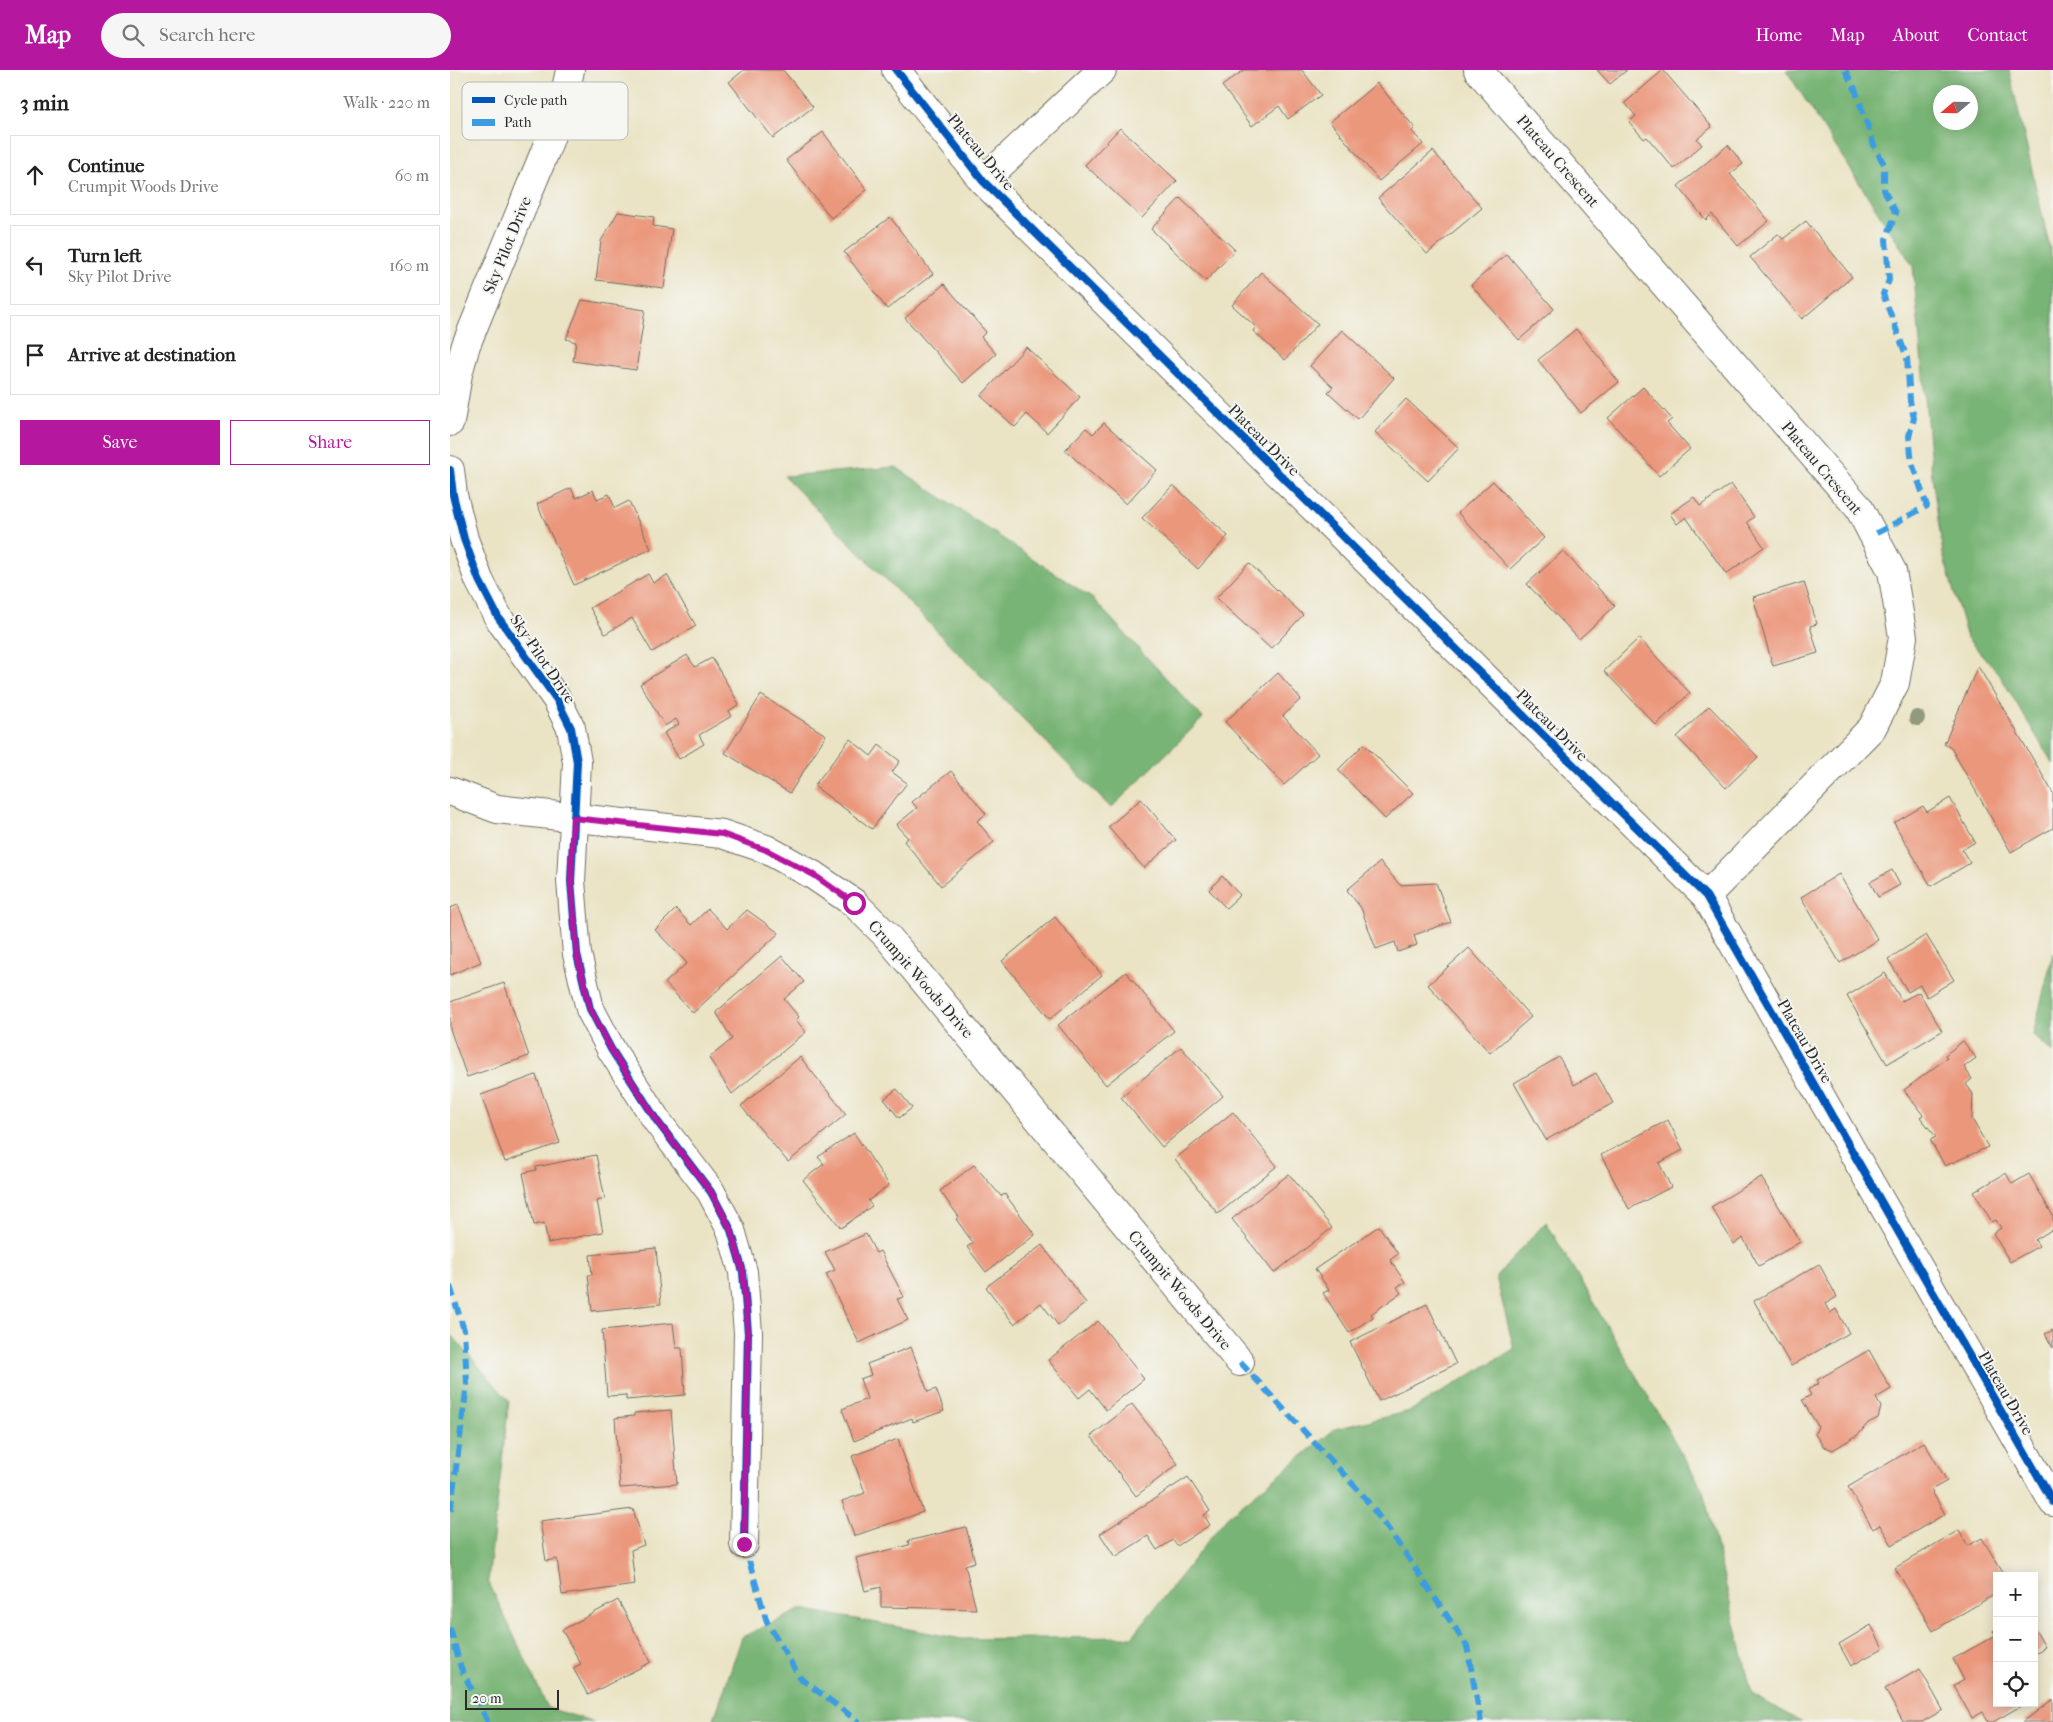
<!DOCTYPE html>
<meta charset="utf-8">
<style>
:root{--surface:#fff;--page:#f6f6f6;--text:#222;--muted:#767676;--line:#e0e0e0;--accent:#b5179e}
body{margin:0;font-family:"IM FELL French Canon",serif;background:var(--page);color:var(--text)}
.controls{position:absolute;right:15px;bottom:15px;display:grid;overflow:hidden;border-radius:0px;box-shadow:0 2px 12px #0003}
.controls button{width:45px;height:45px;display:grid;place-items:center;padding:0;border:0;border-bottom:1px solid var(--line);background:var(--surface);color:var(--text);font:25px sans-serif}
.compass{position:absolute;left:1483px;top:15px;width:45px;height:45px;border-radius:50%;background:var(--surface);box-shadow:0 2px 12px #0003;rotate:250deg}
.scale{position:absolute;left:15px;bottom:12px;width:94px;box-sizing:border-box;padding-left:5px;border:2px solid #2b2b2b;border-top:0;font-size:14px;line-height:18px;white-space:nowrap;color:#2b2b2b;-webkit-text-stroke:4px #f6f6f2;paint-order:stroke}
.stop{position:absolute;width:15px;height:15px;margin:-11px;border:4px solid #b5179e;border-radius:50%;background:#fff}
.stop.end{background:#b5179e;border-color:#fff;box-shadow:0 1px 5px #0008}
.list{margin:0;padding:0;list-style:none}
h2{display:flex;justify-content:space-between;align-items:center;height:65px;margin:0;padding:0 20px;font-size:21px}
h2 small{font-size:16px;font-weight:400;color:var(--muted)}
.list li{display:grid;grid-template-columns:32px 1fr auto;gap:15px;align-items:center;box-sizing:border-box;height:80px;margin:0 10px 10px;padding:0 10px;border:1px solid var(--line);border-radius:0px}
.list b{display:block;font-size:19px;white-space:nowrap}
.list p{margin:0;font-size:16px;white-space:nowrap;color:var(--muted)}
.list em{font-size:16px;font-style:normal;color:var(--muted)}
.actions{display:flex;gap:10px;padding:15px 20px}
.actions a{flex:1;padding:11px 0;border:1px solid var(--accent);border-radius:0px;text-align:center;font-size:18px;color:var(--accent)}
.actions .main{background:var(--accent);color:#fff}
.icon{flex:none;width:28px;height:28px;fill:none;stroke:currentColor;stroke-width:2;stroke-linecap:round;stroke-linejoin:round}
.map{position:relative;flex:none;width:1603px;height:1652px;overflow:hidden}
header{display:flex;align-items:center;gap:30px;box-sizing:border-box;height:70px;padding:0 25px;background:var(--accent);color:#fff}
header strong{font-size:24px}
nav{display:flex;gap:28px;margin-inline-start:auto;font-size:18px}
.search{width:350px;height:45px;background:var(--page);display:flex;align-items:center;gap:12px;box-sizing:border-box;padding:0 18px;border-radius:28px;color:var(--muted);font-size:19px}
main{display:flex}
aside{flex:1;background:var(--surface)}
.map>svg:first-child{display:block}
</style>
<header>
<strong>Map</strong>
<div class="search"><svg class="icon" aria-label="search" viewBox="0 0 24 24"><circle cx="10" cy="10" r="6"/><path d="M15 15l6 6"/></svg>Search here</div>
<nav><a>Home</a><a>Map</a><a>About</a><a>Contact</a></nav>
</header>
<main>
<aside>
<h2>3 min<small>Walk · 220 m</small></h2>
<ul class="list">
<li><svg class="icon" aria-label="ahead" viewBox="0 0 24 24"><path d="M12 20V5M6 11l6-6 6 6"/></svg><div><b>Continue</b><p>Crumpit Woods Drive</p></div><em>60 m</em></li>
<li><svg class="icon" aria-label="left" viewBox="0 0 24 24"><path d="M17 20v-9H6M10 6l-5 5 5 5"/></svg><div><b>Turn left</b><p>Sky Pilot Drive</p></div><em>160 m</em></li>
<li><svg class="icon" aria-label="arrive" viewBox="0 0 24 24"><path d="M6 21V4h12l-3 4 3 4H6"/></svg><div><b>Arrive at destination</b></div></li>
</ul>
<div class="actions"><a class="main">Save</a><a>Share</a></div>
</aside>
<div class="map">
<svg width="1603" height="1652" viewBox="0 0 1603 1652">
<rect width="100%" height="100%" fill="#f6f6f2"/>
<filter id="ink" filterUnits="userSpaceOnUse"><feTurbulence type="fractalNoise" baseFrequency=".02" numOctaves="2"/><feDisplacementMap in="SourceGraphic" scale="10" xChannelSelector="R" yChannelSelector="G"/><feConvolveMatrix kernelMatrix="1 2 1 2 8 2 1 2 1" color-interpolation-filters="sRGB"/></filter>
<filter id="wash" filterUnits="userSpaceOnUse"><feTurbulence type="fractalNoise" baseFrequency=".0096" numOctaves="4" result="noise"/><feDisplacementMap in="SourceGraphic" scale="20" xChannelSelector="R" yChannelSelector="G"/><feGaussianBlur stdDeviation="1.12" result="paint"/><feColorMatrix in="noise" values="0 0 0 0 0 0 0 0 0 0 0 0 0 0 0 0 0 1.4 0 .05"/><feComposite in="paint" operator="in"/></filter>
<g filter="url(#wash)">
<rect width="100%" height="100%" fill="#eae3c4"/>
<!-- forest -->
<path fill="#78b474" stroke="#527050" fill-rule="evenodd" d="M1336 0H1559L1603 192V694L1549 604 1517 568 1493 484 1482 406 1463 196ZM1520 22V52H1490V22Z
M446 397 643 529 753 648 661 738 334 406Z
M1603 883V983L1583 965Z
M1096 1152 1253 1420 1302 1624 1351 1652H263L292 1567 352 1539 512 1569 682 1567 777 1447 885 1359 960 1341 1064 1279 1046 1207Z
M0 1263 59 1331 38 1511 98 1638 144 1652H0Z"/>
<g id="blocks">
<!-- building -->
<path fill="#eb977c" d="M294 0H333L363 37 323 68 279 12Z
M794 0H852L871 25 838 49 829 36 802 56 772 16Z
M1147 0H1177L1160 14Z
M1213 0 1262 57 1247 69 1252 75 1224 99 1197 67 1194 69 1179 52 1186 46 1175 33Z
M927 13 965 58 962 61 973 74 929 111 880 52Z
M670 58 727 111 692 148 635 95Z
M373 62 417 120 381 148 336 90Z
M1278 75 1293 94 1280 104 1319 151 1288 176 1262 144 1256 150 1228 116Z
M983 81 1032 138 977 184 928 128Z
M730 128 785 180 756 211 701 159Z
M168 142 204 147 203 156 222 159 214 218 146 210 151 171Z
M440 147 483 204 437 239 394 182Z
M1356 151 1402 207 1352 249 1300 187 1328 164 1333 169Z
M1057 184 1104 239 1069 270 1021 215Z
M811 202 868 254 835 290 803 261 806 257 782 235Z
M494 214 536 262 531 267 546 284 513 313 455 248Z
M132 230 195 240 186 300 123 291 126 272 116 269Z
M1126 259 1169 312 1131 343 1088 290Z
M892 260 944 308 908 349 878 322 883 317 860 296Z
M576 277 630 327 597 363 577 344 565 357 531 326Z
M1193 317 1222 349 1217 353 1240 379 1209 406 1158 348Z
M956 329 1009 378 978 411 925 362Z
M654 353 707 400 676 434 615 380 636 358 643 364Z
M1043 411 1094 468 1060 499 1008 443Z
M1281 414 1304 447 1297 452 1314 477 1276 504 1236 447 1227 454 1220 444 1244 427 1250 436Z
M723 415 778 466 748 499 692 448Z
M121 418 126 428 143 420 147 429 159 424 165 438 179 431 201 479 124 515 87 434Z
M1113 481 1165 536 1129 569 1077 514Z
M799 493 853 545 821 579 766 528Z
M198 504 203 513 217 505 246 556 202 582 182 548 155 564 140 538Z
M1354 512 1367 554 1360 556 1368 583 1323 596 1303 527Z
M1189 568 1240 623 1206 655 1154 601Z
M237 585 245 597 262 588 289 634 279 641 282 646 249 665 254 674 229 689 214 663 229 654 226 649 215 656 190 614Z
M1528 596 1603 723V758L1561 782 1501 678 1494 674Z
M828 603 851 629 833 646 868 684 834 715 775 652Z
M311 625 376 665 340 723 275 683Z
M1259 636 1308 687 1276 718 1227 667Z
M400 669 421 686 429 675 450 691 442 702 457 713 422 759 364 716Z
M914 674 963 723 935 749 888 700Z
M501 701 536 744 527 751 544 772 491 816 454 771 458 768 446 755 467 738 462 732Z
M1500 728 1525 772 1512 780 1520 793 1481 816 1444 753 1473 736 1477 742Z
M691 729 726 770 694 798 658 757Z
M930 792 950 815 986 813 1001 852 964 865 967 875 948 882 945 872 926 879 911 838 897 820Z
M1442 800 1450 815 1428 827 1420 812Z
M1389 804 1428 870 1390 893 1351 827Z
M772 806 790 825 776 838 759 820Z
M8 835 31 892 0 905V838Z
M226 839 241 855 258 839 277 859 297 840 329 863 243 943 215 913 237 893 205 860Z
M605 847 652 905 600 949 552 891Z
M1476 865 1504 910 1477 927 1470 915 1458 922 1438 889Z
M1019 878 1081 947 1040 983 978 915Z
M332 886 354 912 334 929 349 947 346 950 356 962 282 1024 259 988 282 969 266 942Z
M676 902 724 961 656 1015 608 955Z
M1435 903 1452 931 1469 922 1492 961 1437 994 1397 926Z
M54 913 79 986 17 1007 0 959V932Z
M1513 971 1526 988 1514 997 1522 1009 1516 1014 1523 1024 1522 1049 1538 1077 1495 1096 1480 1070 1486 1067 1470 1047 1473 1045 1454 1020 1497 988 1495 985Z
M731 977 773 1026 712 1077 671 1027Z
M350 987 396 1044 338 1092 291 1036Z
M1109 987 1124 1015 1146 1003 1163 1033 1096 1070 1064 1013Z
M86 1005 110 1073 55 1092 31 1025Z
M447 1019 462 1038 449 1048 434 1029Z
M783 1042 827 1096 768 1144 725 1089Z
M1218 1050 1233 1080 1209 1093 1221 1117 1179 1139 1151 1085Z
M404 1063 439 1115 418 1131 422 1136 391 1158 353 1110 374 1094 368 1087Z
M146 1085 155 1129 147 1131 153 1162 98 1173 94 1153 84 1155 73 1103 86 1100V1097Z
M524 1095 551 1126 555 1124 585 1165 536 1202 517 1177 523 1173 506 1149 509 1147 490 1121Z
M1556 1103 1562 1114 1579 1104 1603 1146V1159L1585 1170 1589 1176 1560 1192 1543 1163 1551 1158 1546 1150 1542 1152 1524 1122Z
M839 1104 882 1158 824 1203 782 1149Z
M1311 1107 1350 1172 1309 1196 1293 1168 1284 1174 1261 1137Z
M929 1156 948 1184 940 1190 955 1212 947 1217 951 1223 921 1244 923 1247 899 1263 873 1223 879 1220 865 1199Z
M416 1164 426 1183 430 1181 454 1227 447 1229 458 1250 409 1273 376 1204 385 1200 375 1182Z
M592 1175 636 1233 608 1255 591 1233 564 1254 536 1217Z
M206 1178 211 1234 142 1241 138 1205H142L140 1185Z
M1369 1194 1387 1227 1375 1234 1380 1243 1386 1239 1399 1263 1341 1296 1304 1231Z
M977 1234 1006 1294 929 1331 900 1272Z
M648 1251 694 1309 656 1340 640 1319 629 1328 598 1290Z
M223 1253 226 1278H232L235 1325 176 1330V1325L157 1326 152 1260Z
M1603 1260V1278L1595 1264Z
M461 1277 478 1322 486 1319 494 1341 463 1352 462 1348 404 1371 392 1339 417 1329 410 1309 421 1305 417 1294Z
M1419 1280 1441 1319 1426 1328 1431 1337 1428 1348 1418 1353 1409 1364 1383 1380 1373 1376 1365 1364 1368 1356 1352 1330 1361 1325 1358 1320 1369 1313 1367 1310Z
M682 1334 728 1394 686 1426 641 1366Z
M221 1340 227 1414 170 1418 165 1348 184 1346V1343Z
M448 1369 473 1442 404 1466 392 1431 415 1423 402 1386Z
M1474 1372 1497 1411 1481 1420 1495 1444 1442 1475 1430 1455 1423 1459 1398 1417Z
M738 1407 760 1441 754 1445 760 1455 727 1476 723 1470 707 1480 698 1466 665 1487 650 1464Z
M183 1439 194 1475 181 1480 185 1515 112 1525 107 1489 96 1491 90 1451Z
M516 1457 525 1492 515 1495 526 1539 431 1537V1517L415 1521 406 1488 459 1475 458 1471Z
M1509 1460 1518 1476 1532 1468 1555 1506H1547V1523L1483 1561 1445 1498Z
M168 1530 201 1592 138 1625 123 1598 131 1594 112 1560Z
M1421 1555 1433 1578 1401 1596 1389 1574Z
M1584 1558 1595 1577 1584 1584Z
M1547 1559V1633H1576L1543 1652H1538L1533 1642 1522 1648 1504 1616 1514 1610 1503 1589 1546 1565 1543 1561Z
M1470 1599 1493 1640 1472 1652H1453L1435 1619Z
M1603 1629V1652H1573Z"/>
</g>
</g>
<g filter="url(#ink)">
<use href="#blocks" fill-opacity="0" stroke="#6e6b61" stroke-width="1"/>
<g fill="none" stroke-linecap="round" stroke-linejoin="round">
<defs>
<path id="minor" d="M446 0 533 111 1256 826 1603 1432
M1028 0 1409 438 1442 501 1453 567 1445 613 1422 658 1256 826
M533 111 652 0
M0 352 8 304 16 275 96 79 114 29 120 0
M0 400 3 425 14 469 29 510 48 547 107 630 121 658 127 692 121 811 127 884 140 939 161 979 207 1051 261 1122 281 1160 293 1202 298 1263 294 1474
M0 721 47 739 272 764 316 779 363 805 404 833 437 866 790 1292"/>
</defs>
<!-- minor casing -->
<use href="#minor" stroke="#6e6b61" stroke-width="30"/>
<!-- minor -->
<use href="#minor" stroke="#fff" stroke-width="28"/>
<!-- quiet -->
<path stroke="#3d9ce1" stroke-width="6" stroke-dasharray="12 6" stroke-linecap="butt" d="M1395 0 1405 19 1425 78 1434 94V120L1446 143 1436 169 1439 210 1433 224 1457 288 1460 331 1464 348 1459 366 1462 393 1477 436 1423 465
M0 1216 14 1260 17 1314 0 1444
M790 1292 912 1424 947 1471 1017 1576 1031 1652
M294 1474 317 1552 350 1608 409 1652
M0 1558 11 1598 38 1652"/>
<defs>
<path id="cycleway" d="M446 0 533 111 1256 826 1603 1432
M0 400 3 425 14 469 29 510 48 547 107 630 121 658 127 692 121 811 127 884 140 939 161 979 207 1051 261 1122 281 1160 293 1202 298 1263 294 1474"/>
</defs>
<!-- cycleway casing -->
<use href="#cycleway" stroke="#f6f6f2" stroke-width="11"/>
<!-- cycleway -->
<use href="#cycleway" stroke="#0057b8" stroke-width="8"/>
</g>
<!-- trees -->
<circle fill="#93997f" cx="1467" cy="648" r="8"/>
</g>
<g fill="none" stroke-linecap="round" stroke-linejoin="round" filter="url(#ink)">
<!-- route -->
<path stroke="#b5179e" stroke-width="6" d="M294 1474 298 1263 293 1202 281 1160 261 1122 207 1051 161 979 140 939 127 884 121 811 123 748 272 764 316 780 364 805 404 833"/>
</g>
<g text-anchor="middle" dominant-baseline="central" stroke-width="4" stroke-linejoin="round" paint-order="stroke">
<!-- street labels -->
<g font-size="16" fill="#2b2b2b" stroke="#f6f6f2">
<text transform="translate(531 82) rotate(50)">Plateau Drive</text>
<text transform="translate(1108 91) rotate(49)">Plateau Crescent</text>
<text transform="translate(57 175) rotate(-68)">Sky Pilot Drive</text>
<text transform="translate(814 370) rotate(45)">Plateau Drive</text>
<text transform="translate(1372 398) rotate(50)">Plateau Crescent</text>
<text transform="translate(93 589) rotate(56)">Sky Pilot Drive</text>
<text transform="translate(1102 655) rotate(45)">Plateau Drive</text>
<text transform="translate(471 909) rotate(49)">Crumpit Woods Drive</text>
<text transform="translate(1355 971) rotate(60)">Plateau Drive</text>
<text transform="translate(730 1220) rotate(50)">Crumpit Woods Drive</text>
<text transform="translate(1556 1323) rotate(60)">Plateau Drive</text>
</g>
</g>
<!-- legend -->
<rect x="12" y="12" width="166" height="58" rx="8" fill="#f6f6f2" stroke="#b9b9b6" stroke-width="1"/>
<rect x="22" y="27" width="23" height="6" fill="#0057b8"/>
<rect x="22" y="49" width="23" height="7" fill="#3d9ce1"/>
<g font-size="14" fill="#2b2b2b">
<text x="54" y="35">Cycle path</text>
<text x="54" y="57">Path</text>
</g>
</svg>
<div class="controls">
<button>+</button>
<button>−</button>
<button><svg class="icon" aria-label="locate" viewBox="0 0 24 24"><circle cx="12" cy="12" r="6"/><path d="M12 2v4M12 18v4M2 12h4M18 12h4"/></svg></button>
</div>
<svg class="compass" viewBox="-18 -18 36 36"><path d="M0-13l5 13h-10z" fill="#e53935"/><path d="M0 13l5-13h-10z" fill="#767676"/></svg>
<div class="scale">20 m</div>
<div class="stop" style="left:404px;top:833px"></div>
<div class="stop end" style="left:294px;top:1474px"></div>
</div>
</main>
